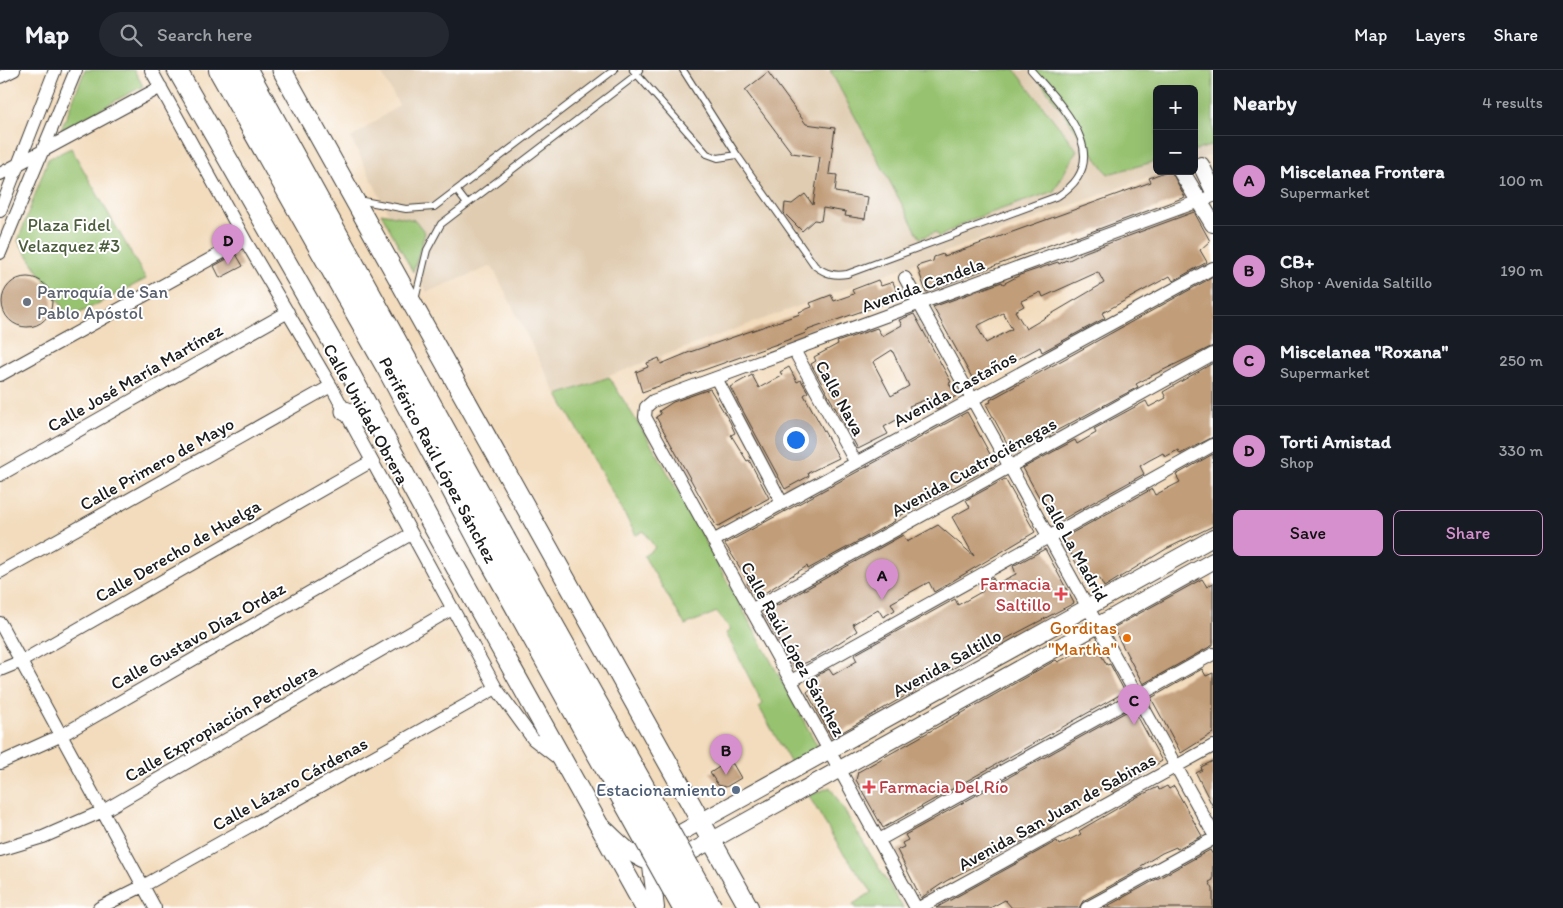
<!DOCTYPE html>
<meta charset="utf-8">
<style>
:root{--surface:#171b24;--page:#242831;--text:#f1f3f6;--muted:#9ea1a6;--line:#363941;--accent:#d690ce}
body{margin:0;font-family:Itim,sans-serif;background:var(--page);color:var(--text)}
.controls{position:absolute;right:15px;top:15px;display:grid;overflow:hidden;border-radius:8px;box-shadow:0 5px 20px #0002}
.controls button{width:45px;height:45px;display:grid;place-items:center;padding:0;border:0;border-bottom:1px solid var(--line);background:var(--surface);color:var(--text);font:25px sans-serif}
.you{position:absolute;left:795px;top:369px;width:18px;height:18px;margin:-12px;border:4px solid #fff;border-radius:50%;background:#1a73e8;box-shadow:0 0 0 8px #1a73e833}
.badge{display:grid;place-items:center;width:32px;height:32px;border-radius:50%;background:var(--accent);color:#111;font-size:16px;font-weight:700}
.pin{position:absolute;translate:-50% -41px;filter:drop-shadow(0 1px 2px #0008)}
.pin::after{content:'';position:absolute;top:26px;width:18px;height:15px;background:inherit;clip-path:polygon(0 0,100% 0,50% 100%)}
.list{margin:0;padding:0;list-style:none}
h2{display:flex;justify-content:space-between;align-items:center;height:65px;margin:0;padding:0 20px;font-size:21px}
h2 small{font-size:16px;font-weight:400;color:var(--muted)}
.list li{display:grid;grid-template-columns:32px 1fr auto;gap:15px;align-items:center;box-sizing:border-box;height:90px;padding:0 20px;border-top:1px solid var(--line)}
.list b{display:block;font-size:19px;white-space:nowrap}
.list p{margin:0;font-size:16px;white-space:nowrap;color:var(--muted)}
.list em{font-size:16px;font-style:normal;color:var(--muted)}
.actions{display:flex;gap:10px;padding:15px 20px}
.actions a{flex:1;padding:11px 0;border:1px solid var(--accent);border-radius:8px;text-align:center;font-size:18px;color:var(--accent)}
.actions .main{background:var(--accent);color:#111}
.icon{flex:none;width:28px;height:28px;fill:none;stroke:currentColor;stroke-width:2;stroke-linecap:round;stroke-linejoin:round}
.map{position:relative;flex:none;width:1213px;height:838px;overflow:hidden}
header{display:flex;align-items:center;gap:30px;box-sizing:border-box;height:70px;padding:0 25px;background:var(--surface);border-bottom:1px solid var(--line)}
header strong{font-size:24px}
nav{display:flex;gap:28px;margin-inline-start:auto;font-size:18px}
.search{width:350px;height:45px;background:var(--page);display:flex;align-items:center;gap:12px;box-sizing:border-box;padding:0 18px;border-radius:28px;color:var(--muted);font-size:19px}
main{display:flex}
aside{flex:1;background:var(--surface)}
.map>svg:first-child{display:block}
</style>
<header>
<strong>Map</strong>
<div class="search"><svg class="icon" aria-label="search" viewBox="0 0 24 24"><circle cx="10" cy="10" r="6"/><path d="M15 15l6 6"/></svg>Search here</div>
<nav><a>Map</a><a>Layers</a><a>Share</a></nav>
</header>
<main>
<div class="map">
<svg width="1213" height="838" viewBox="0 0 1213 838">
<rect width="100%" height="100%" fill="#fff"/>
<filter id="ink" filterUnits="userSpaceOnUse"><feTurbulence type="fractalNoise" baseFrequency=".02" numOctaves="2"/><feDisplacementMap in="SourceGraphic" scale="10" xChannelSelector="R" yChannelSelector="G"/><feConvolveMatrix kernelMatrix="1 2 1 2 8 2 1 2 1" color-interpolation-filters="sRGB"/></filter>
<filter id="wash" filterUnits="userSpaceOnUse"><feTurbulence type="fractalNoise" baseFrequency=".0096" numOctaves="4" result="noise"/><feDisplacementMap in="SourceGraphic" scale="20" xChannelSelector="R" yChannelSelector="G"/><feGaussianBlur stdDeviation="1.12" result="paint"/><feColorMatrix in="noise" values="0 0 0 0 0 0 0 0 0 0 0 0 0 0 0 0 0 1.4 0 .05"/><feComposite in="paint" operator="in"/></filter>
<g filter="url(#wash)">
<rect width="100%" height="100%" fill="#f3dcbd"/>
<!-- built -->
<path fill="#e0ccb1" d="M380 0H1213V84L1194 91V19H1157V101H1165L557 325 492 196 427 222 351 68 399 35Z"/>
<!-- green -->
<path fill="#97c26f" stroke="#5a6f46" d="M85 0H134L143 16 61 60Z
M830 0H1015L1077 80 1054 121 970 150 939 167 936 162 920 168Z
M1032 0H1213V75L1194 81V19H1157V91L1108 104Z
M71 78 146 209 70 248 18 171 48 89Z
M381 143 415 150 425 163 413 202Z
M609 307 658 385 818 677V683L793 697 759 637 763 634 726 563 731 560 717 542 685 555 644 486 655 478 644 461 636 465 558 325Z
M830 717 903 838H855L853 834 872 822 839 777 809 726Z"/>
<g id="blocks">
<!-- building -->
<path fill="#c19d79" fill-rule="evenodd" d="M768 2 806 54 835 58 829 104 837 105 835 122 868 127 865 149 845 146 846 142 823 138 821 151 814 150 802 161 784 143 785 133 792 134 805 124 813 135 820 87 792 83 745 20Z
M1167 101H1171L1185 127 1077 167 1076 165 926 222 917 196 933 191 934 187 943 184 944 186 957 182 1151 112 1149 108Z
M1194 142 1210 171 1200 180 1207 192 1173 211 1170 206 1102 243 1105 248 1042 282 1040 277 1014 291 1013 289 975 313 933 237 1002 212 1003 214 1020 205 1058 192 1059 194 1066 190 1067 191 1085 182ZM1098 202 1104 213 1026 259 1015 241 1024 236 1021 231 1041 222 1043 227ZM1003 243 1012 259 986 273 977 256Z
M236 184 243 196 220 208 214 196Z
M1213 207V276L1153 305 1136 314 1138 317 1013 384 986 334 991 332 990 330Z
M2 232a25 25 0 1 1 50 0a25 25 0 1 1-50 0Z
M878 210 881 216 893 212 897 222 891 224 894 230 805 261 806 263 777 274 642 322 636 302 648 297 647 293 659 288 661 294 690 282 800 244 799 242 812 237 810 233 831 225 834 231 854 224 852 220Z
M914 244 951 312 949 313 956 326 943 333 945 335 937 340 930 328 909 336 912 341 884 357 888 364 858 379 811 294 816 291 814 287 838 274 837 272 877 258 882 266 902 255 899 250ZM892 280 909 316 891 326 873 292Z
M1213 293V367L1180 384 1178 380 1165 387 1163 383 1148 391 1140 396 1144 404 1054 454 1023 398 1075 370 1077 374 1096 363 1094 359 1146 331 1149 337 1166 328 1163 322Z
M789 297 797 312 801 310 808 322 804 325 839 388 808 403 809 406 785 419 730 317 752 305 759 318 782 305 780 302Z
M710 319 730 352 735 363 731 365 747 391 749 390 769 428 717 457 656 347 661 344 659 341 673 332Z
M967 342 996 395 894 449 895 451 808 499 807 496 763 524 761 520 754 525 747 513 749 512 725 474Z
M1213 384V456L1166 479 1104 517 1099 507 1087 514 1063 468 1152 419 1155 425 1180 412 1176 405Z
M1005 409 1035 462 934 522 929 512 891 533 895 540 883 547 878 539 853 554 857 561 814 589 794 598 764 544 772 538 903 465 907 472 938 455 974 486 952 447 970 437 966 430Z
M1045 479 1074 533 985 580 832 668 807 622 819 612 816 606 829 599 833 605 857 591 854 585 955 529 958 535 983 521 980 514 993 508 996 514 1016 504 1013 496Z
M1202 509 1207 517 1213 513V575L1143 614 1113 558Z
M1096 576 1107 595 1110 594 1125 622 883 758 856 710 858 702 1056 590 1058 592 1083 579 1086 583Z
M1202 599 1206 606 1213 603V663L1181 683 1151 628Z
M1133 638 1162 691 1112 722 1108 715 1078 731 1081 737 1073 742 1071 739 1054 749 1056 751 1050 757 946 811 921 828 897 780 904 777 902 773 908 770 905 765Z
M1213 691V737L1196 703 1202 700 1201 697Z
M727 692 733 694 741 708 726 717 718 715 710 703Z
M1167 716 1169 719 1174 716 1202 766 1177 779 1176 777 1162 783 1141 796 1143 798 1083 831 1079 838H1012L1005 830 990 838H936L1057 771 1059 775 1081 764 1079 761 1087 756 1139 726 1158 717 1159 720Z
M1210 780 1213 785V810L1209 812 1213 819V838H1104Z"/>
</g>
</g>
<g filter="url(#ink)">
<use href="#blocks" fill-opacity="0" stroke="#3c3934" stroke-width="1"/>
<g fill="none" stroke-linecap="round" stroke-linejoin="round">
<defs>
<path id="service" d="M633 0 707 84 718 88 737 85 815 196C826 204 834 206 847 204L1058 126C1117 89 1062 36 1031 0
M683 0 737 85
M457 121 467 134
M358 130 406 139 434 137 614 0
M415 230 427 180 441 154 636 5 639 0"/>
<path id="minor" d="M151 0 245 170 331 316 496 618 533 669 560 690
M0 7 14 0
M0 104 161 17
M0 141 55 0
M0 183 76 0
M905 208 1213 763
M794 280 856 393
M0 305 245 170
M716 308 782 433
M0 405 288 242
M713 471 1213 198
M0 502 331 316
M751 540 1213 284
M0 553 155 838
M0 600 22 591 372 391
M791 611 1213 375
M0 693 62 665 411 464
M879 770 1213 584
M0 780 43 767 103 741 452 539
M99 838 143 816 496 618
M916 838 645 347 646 337 653 331 1213 126
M919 838 1213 676
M1087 838 1213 769"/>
<path id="tertiary" d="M1201 95 1213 120
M1181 101 1213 154
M603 757C625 777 636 793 666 796L1213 491
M656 838 650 788 655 777 1213 468"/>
<path id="secondary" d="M177 0 350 303 431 453 645 838
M282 0 749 838
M345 341 378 353"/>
<path id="motorway" d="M221 0 388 296 484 476
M245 0 503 469"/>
</defs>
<!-- service casing -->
<use href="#service" stroke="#3c3934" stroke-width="8"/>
<!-- minor casing -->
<use href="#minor" stroke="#3c3934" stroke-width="14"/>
<!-- tertiary casing -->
<use href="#tertiary" stroke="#3c3934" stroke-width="18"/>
<!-- secondary casing -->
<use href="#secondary" stroke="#3c3934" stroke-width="21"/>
<!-- motorway casing -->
<use href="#motorway" stroke="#3c3934" stroke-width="26"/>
<!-- service -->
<use href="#service" stroke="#fff" stroke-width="6"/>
<!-- minor -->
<use href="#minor" stroke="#fff" stroke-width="12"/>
<!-- tertiary -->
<use href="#tertiary" stroke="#fff" stroke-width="16"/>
<!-- secondary -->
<use href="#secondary" stroke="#fff" stroke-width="19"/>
<!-- motorway -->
<use href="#motorway" stroke="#fff" stroke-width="24"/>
<defs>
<path id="motorway-bridge" d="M503 469 710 838
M484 476 685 838"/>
</defs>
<!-- motorway-bridge casing -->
<use href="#motorway-bridge" stroke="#3c3934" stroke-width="26" stroke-linecap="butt"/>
<!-- motorway-bridge -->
<use href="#motorway-bridge" stroke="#fff" stroke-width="24"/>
</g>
</g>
<!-- markers -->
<circle fill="#6b7280" stroke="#fff" stroke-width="2" cx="27" cy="232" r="5"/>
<g fill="#e0444e" stroke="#fff" stroke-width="2">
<path d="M1058.5 516.5h5v5h5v5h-5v5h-5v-5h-5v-5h5z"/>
<path d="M866.5 709.5h5v5h5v5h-5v5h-5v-5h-5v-5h5z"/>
</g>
<circle fill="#e8710a" stroke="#fff" stroke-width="2" cx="1127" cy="568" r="5"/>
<circle fill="#5c6f8a" stroke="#fff" stroke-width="2" cx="736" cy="720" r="5"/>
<g text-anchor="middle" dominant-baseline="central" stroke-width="4" stroke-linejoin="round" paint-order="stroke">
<!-- park labels -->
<g font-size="18" fill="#4d5e3d" stroke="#fff">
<text x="69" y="155">Plaza Fidel<tspan x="69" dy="21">Velazquez #3</tspan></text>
</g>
<!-- street labels -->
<g font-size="18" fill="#1c1c1c" stroke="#fff">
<text transform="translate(923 215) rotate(-20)">Avenida Candela</text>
<text transform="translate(135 308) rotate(-30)">Calle José María Martínez</text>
<text transform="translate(955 319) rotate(-29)">Avenida Castaños</text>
<text transform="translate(840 328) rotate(61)">Calle Nava</text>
<text transform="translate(366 344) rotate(61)">Calle Unidad Obrera</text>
<text transform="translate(438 390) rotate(62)">Periférico Raúl López Sánchez</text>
<text transform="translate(157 394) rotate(-29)">Calle Primero de Mayo</text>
<text transform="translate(974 397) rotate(-29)">Avenida Cuatrociénegas</text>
<text transform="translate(1074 477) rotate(61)">Calle La Madrid</text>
<text transform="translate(178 481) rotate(-30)">Calle Derecho de Huelga</text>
<text transform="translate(198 566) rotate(-30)">Calle Gustavo Díaz Ordaz</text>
<text transform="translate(793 579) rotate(61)">Calle Raúl López Sánchez</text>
<text transform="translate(947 593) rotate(-29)">Avenida Saltillo</text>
<text transform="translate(221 653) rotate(-30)">Calle Expropiación Petrolera</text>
<text transform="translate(290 714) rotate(-29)">Calle Lázaro Cárdenas</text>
<text transform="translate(1057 742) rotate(-29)">Avenida San Juan de Sabinas</text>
</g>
<!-- worship labels -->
<g font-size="18" fill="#5b616d" stroke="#fff" text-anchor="start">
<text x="37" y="222">Parroquía de San<tspan x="37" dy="21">Pablo Apóstol</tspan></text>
</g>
<!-- health labels -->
<g font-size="18" fill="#be3a42" stroke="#fff" text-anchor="end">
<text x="1051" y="514">Farmacia<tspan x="1051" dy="21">Saltillo</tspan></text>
<text x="879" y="717" text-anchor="start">Farmacia Del Río</text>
</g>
<!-- food labels -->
<g font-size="18" fill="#c56008" stroke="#fff" text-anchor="end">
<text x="1117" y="558">Gorditas<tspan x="1117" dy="21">"Martha"</tspan></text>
</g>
<!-- service labels -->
<g font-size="18" fill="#4e5e75" stroke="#fff" text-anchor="end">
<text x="726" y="720">Estacionamiento</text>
</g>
</g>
</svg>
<div class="controls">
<button>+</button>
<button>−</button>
</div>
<div class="you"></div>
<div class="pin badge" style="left:882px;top:530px">A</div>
<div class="pin badge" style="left:726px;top:705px">B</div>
<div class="pin badge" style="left:1134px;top:655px">C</div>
<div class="pin badge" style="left:228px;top:195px">D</div>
</div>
<aside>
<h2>Nearby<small>4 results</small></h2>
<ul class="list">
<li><span class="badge">A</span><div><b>Miscelanea Frontera</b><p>Supermarket</p></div><em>100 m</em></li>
<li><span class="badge">B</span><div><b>CB+</b><p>Shop · Avenida Saltillo</p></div><em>190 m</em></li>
<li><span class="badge">C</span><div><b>Miscelanea &quot;Roxana&quot;</b><p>Supermarket</p></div><em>250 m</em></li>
<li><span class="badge">D</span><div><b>Torti Amistad</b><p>Shop</p></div><em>330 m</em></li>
</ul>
<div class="actions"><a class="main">Save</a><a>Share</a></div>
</aside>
</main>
